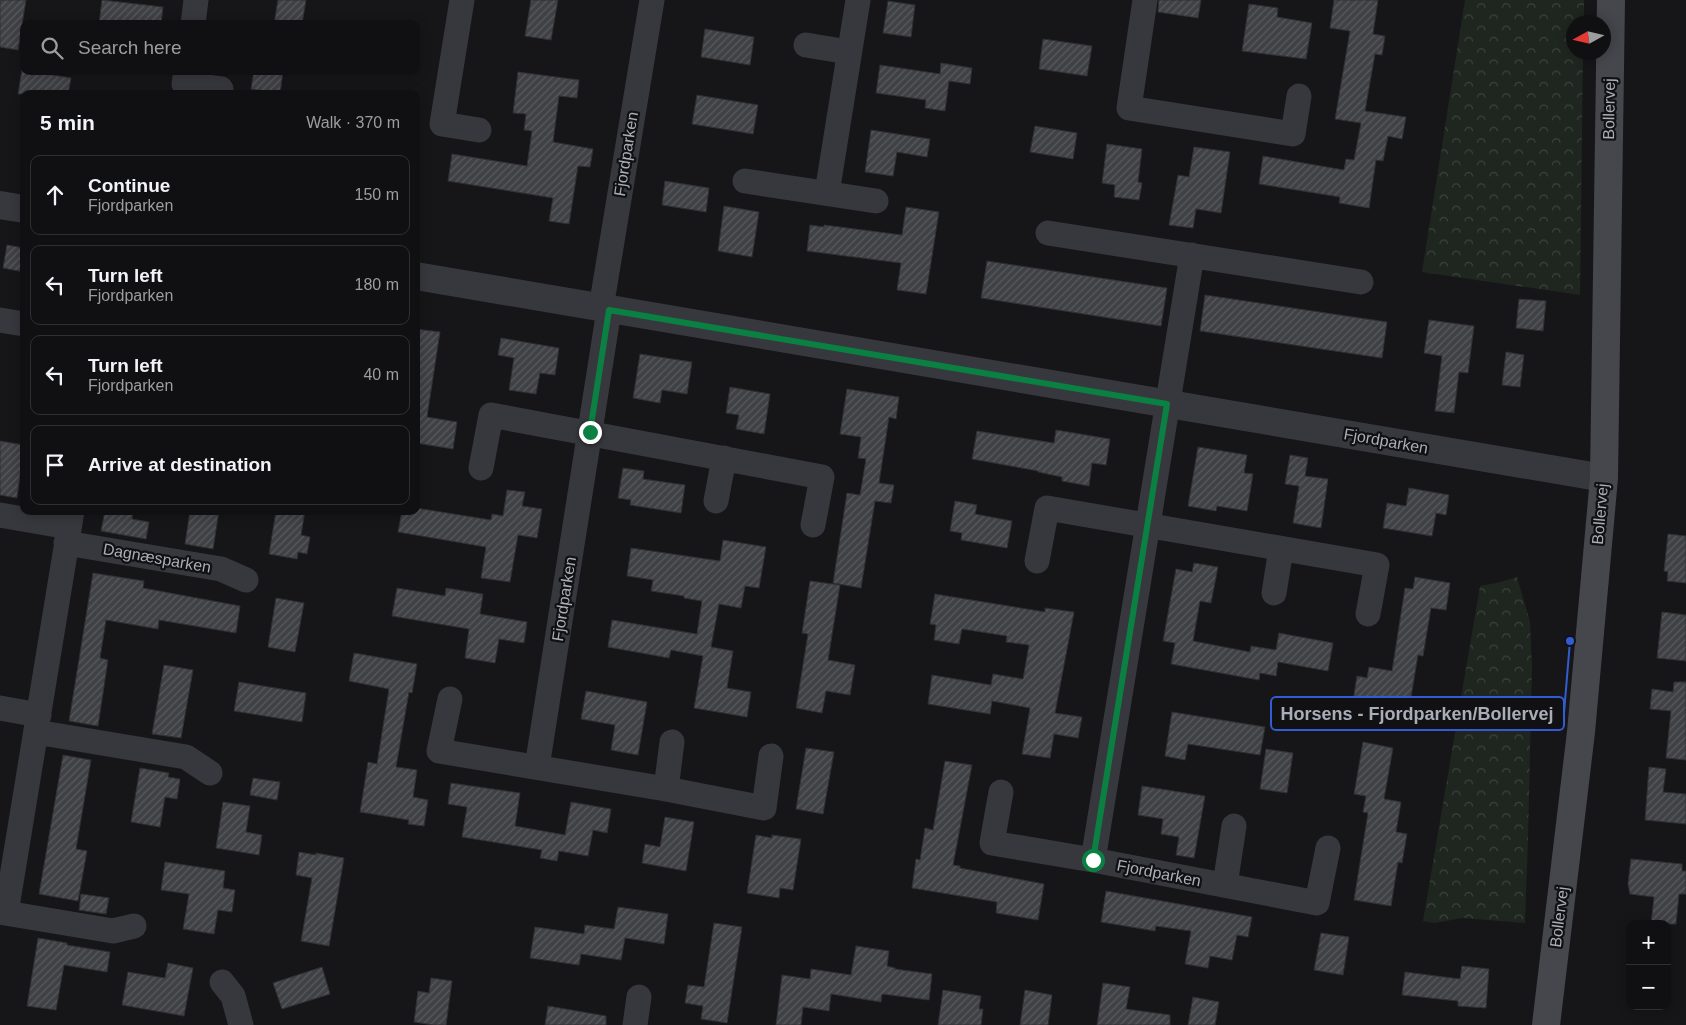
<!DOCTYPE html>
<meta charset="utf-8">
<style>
:root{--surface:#101012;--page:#19191b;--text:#f1f3f6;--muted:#9c9d9f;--line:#303032}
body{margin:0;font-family:Helvetica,sans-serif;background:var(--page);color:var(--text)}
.controls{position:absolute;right:15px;bottom:15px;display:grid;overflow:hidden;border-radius:10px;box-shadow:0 2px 12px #0003}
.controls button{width:45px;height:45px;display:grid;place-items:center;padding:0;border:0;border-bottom:1px solid var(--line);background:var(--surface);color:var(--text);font:25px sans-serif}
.compass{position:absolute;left:1566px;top:15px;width:45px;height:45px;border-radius:50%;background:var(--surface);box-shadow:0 2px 12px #0003;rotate:262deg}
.stop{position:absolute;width:15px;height:15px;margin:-11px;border:4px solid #0b8043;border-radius:50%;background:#fff}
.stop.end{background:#0b8043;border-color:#fff;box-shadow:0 1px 5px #0008}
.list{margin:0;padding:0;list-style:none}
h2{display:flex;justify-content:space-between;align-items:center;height:65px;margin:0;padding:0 20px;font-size:21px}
h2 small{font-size:16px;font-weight:400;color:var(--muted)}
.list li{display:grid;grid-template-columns:32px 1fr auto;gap:15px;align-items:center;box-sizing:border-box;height:80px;margin:0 10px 10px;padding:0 10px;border:1px solid var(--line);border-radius:10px}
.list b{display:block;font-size:19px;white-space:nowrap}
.list p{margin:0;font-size:16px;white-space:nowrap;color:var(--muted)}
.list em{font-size:16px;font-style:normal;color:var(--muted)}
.icon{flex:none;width:28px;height:28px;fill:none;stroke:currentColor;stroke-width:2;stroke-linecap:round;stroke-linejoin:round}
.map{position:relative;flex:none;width:1686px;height:1025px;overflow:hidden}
.search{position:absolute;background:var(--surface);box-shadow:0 2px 12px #0003;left:20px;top:20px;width:400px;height:55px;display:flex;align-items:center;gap:12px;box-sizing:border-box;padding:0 18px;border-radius:10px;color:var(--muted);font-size:19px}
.panel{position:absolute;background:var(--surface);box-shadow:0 2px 12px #0003;left:20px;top:90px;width:400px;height:425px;border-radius:10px}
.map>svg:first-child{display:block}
</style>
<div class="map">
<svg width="1686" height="1025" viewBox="0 0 1686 1025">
<defs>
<pattern id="forest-crowns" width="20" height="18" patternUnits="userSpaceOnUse" patternTransform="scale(1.25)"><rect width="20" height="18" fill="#1e261f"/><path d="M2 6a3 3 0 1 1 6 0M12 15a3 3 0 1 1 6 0" fill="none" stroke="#3c433d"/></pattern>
<pattern id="building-hatch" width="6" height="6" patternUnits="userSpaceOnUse" patternTransform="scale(1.25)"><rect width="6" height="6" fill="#404145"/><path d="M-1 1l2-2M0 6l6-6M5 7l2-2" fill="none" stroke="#595a5e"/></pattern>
</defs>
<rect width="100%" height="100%" fill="#161618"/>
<!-- forest -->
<path fill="url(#forest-crowns)" d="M1465 0H1584V22H1574V52L1583 53 1580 295 1422 272Z
M1517 577 1530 622 1532 667 1528 839 1525 923 1462 918 1435 923 1423 921 1480 586 1497 583Z"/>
<!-- building -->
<path fill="url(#building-hatch)" stroke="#303034" d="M0 0H26L18 50 0 47Z
M102 0 163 7 161 24H99Z
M278 0H306L302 24H274Z
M531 0H558L551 40 525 36Z
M1159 0H1201L1198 18 1158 12Z
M1334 0H1378L1373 34 1385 36 1382 55 1375 54 1365 111 1406 117 1402 139 1388 136 1383 161 1376 160 1369 208 1339 203 1340 197 1259 184 1263 156 1344 170 1346 159 1354 160 1361 123 1335 119 1350 31 1330 28Z
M888 1 915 5 911 37 883 33Z
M1249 4 1278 8 1277 17 1312 23 1306 59 1242 51Z
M705 29 754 37 750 65 701 57Z
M1043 39 1092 46 1087 76 1039 69Z
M941 63 972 68 970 84 949 81 945 111 925 108 926 100 876 93 880 65 940 74Z
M22 70 71 78 68 94H18Z
M254 71H283L280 94 251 89Z
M518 72 579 80 577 98 559 96 553 142 593 149 590 167 578 166 569 224 549 221 553 198 448 181 452 154 527 166 532 131 524 130 526 114 513 113Z
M697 95 758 105 753 134 692 124Z
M1035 126 1077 133 1073 159 1030 152Z
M871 130 930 139 927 157 897 152 893 176 865 172Z
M1107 144 1142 149 1138 182 1142 183 1139 200 1114 197 1115 185 1102 183Z
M1194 147 1230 152 1221 213 1196 209 1193 228 1169 225 1178 175 1189 177Z
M665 181 709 188 706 212 662 205Z
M724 206 759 212 752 257 718 251Z
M906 207 939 212 926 294 897 290 901 263 807 251 810 225 824 227V225L902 235Z
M7 245 24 248V272L3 268Z
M987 261 1167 288 1161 326 981 298Z
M1205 295 1387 322 1382 358 1200 331Z
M1519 299 1546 301 1543 331 1516 328Z
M1429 320 1474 326 1468 373 1459 372 1454 413 1435 411 1442 356 1424 353Z
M416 329 440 332 427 417 457 422 453 449 416 443Z
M501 338 559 348 555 375 540 373 536 394 509 390 514 358 498 355Z
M1506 352 1524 355 1520 387 1502 385Z
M640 354 692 362 687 394 662 390 660 403 633 398Z
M730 387 770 394 764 434 736 429 739 415 726 413Z
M847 389 899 397 896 419 889 417 879 483 894 485 891 503 875 501 861 588 833 583 847 493 860 495 866 459 858 458 861 437 840 434Z
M1056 430 1110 439 1106 465 1092 463 1089 486 1062 481V477L1038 472V471L972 459 977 431 1054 443Z
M0 441 24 445 17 498 0 495Z
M1198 447 1247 455 1244 473 1253 474 1247 511 1217 506 1216 511 1188 506Z
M1290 455 1308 458 1305 476 1328 479 1321 528 1293 523 1299 486 1285 484Z
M623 468 644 471 643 479 685 485 681 513 630 505 631 500 618 498Z
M1409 488 1449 495 1446 515 1436 513 1432 536 1383 528 1387 503 1406 506Z
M507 490 525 492 522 506 542 509 537 538 518 535 510 582 481 578 486 547 398 532 402 511H416V508L491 520 492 514 503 516Z
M955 501 977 505 975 514 1012 521 1007 548 961 540 962 533 950 531Z
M105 511H133L132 519 149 522 146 539 101 531Z
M190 511H219L213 549 185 544Z
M276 511H305L301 535 310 537 307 554 298 552 297 559 269 554Z
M1668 534 1686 536V583L1667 581 1668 572 1664 571Z
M723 540 766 547 759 588 745 586 741 608 719 604 711 647 733 651 727 688 751 692 747 717 694 708 703 656 671 650 669 658 608 647 612 620 697 634 702 601 684 598V596L651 591 653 580 627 576 631 548 720 561Z
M1194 563 1218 567 1211 603 1200 601 1193 641 1250 652 1251 646 1276 650 1279 633 1333 643 1328 671 1278 662 1276 676 1260 673 1259 680 1171 664 1175 643 1163 641 1176 569 1192 572Z
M93 573 144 581 143 588 240 606 236 633 159 620 158 629 106 620 100 658 108 660 98 726 69 721Z
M1415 577 1450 583 1446 610 1431 608 1423 656 1418 655 1410 703 1385 699 1381 723 1360 719 1363 703 1353 701 1357 676 1367 678 1369 667 1392 671 1405 588 1413 589Z
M810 581 840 585 828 660 855 665 850 695 826 691 822 713 796 708 808 634 802 633Z
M397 588 445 596 446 588 483 594 480 614 527 622 524 643 499 639 495 663 465 658 469 629 392 616Z
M935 594 1045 612V608L1074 612 1055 713 1082 717 1078 738 1054 734 1050 758 1022 754 1030 708 992 701 990 714 928 704 932 675 991 685 993 674 1023 679 1029 645 1006 642 1007 636 962 629 959 644 934 640 936 625 930 624Z
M276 598 304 603 295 652 268 647Z
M1662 612 1686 615V661L1657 658Z
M354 653 417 664 412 693 409 692 396 767 417 770 413 797 428 800 424 826 408 824 409 820 360 812 368 762 377 764 389 689 349 681Z
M164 665 193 670 181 738 152 734Z
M239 682 306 693 302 722 234 711Z
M1674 682H1686V760L1666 758 1671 711 1650 709 1652 689 1673 692Z
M586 691 647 702 638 755 611 750 615 725 581 719Z
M1172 712 1265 727 1260 755 1188 744 1185 760 1165 756Z
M1363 742 1393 748 1384 799 1401 802 1396 832 1407 834 1402 863 1398 862 1391 906 1354 900 1368 813 1363 812 1366 796 1354 794Z
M806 748 834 752 823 814 796 809Z
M1266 749 1293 753 1287 793 1260 789Z
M63 755 91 760 76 849 87 851 78 901 39 894Z
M945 761 972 765 953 865 960 866V868L1044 884 1038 920 996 913 997 902 912 888 916 859 920 860 925 828 933 830Z
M1649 767 1666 769 1663 792 1686 794V824L1645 820Z
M140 768 169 773 168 777 180 779 177 799 165 797 160 827 131 822Z
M253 778 280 782 277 800 250 795Z
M451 783 520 793 515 826 565 835 571 802 611 809 607 833 593 830 588 856 559 851 557 861 540 858 542 850 462 837 467 807 448 804Z
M1142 786 1205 796 1194 858 1176 855 1179 837 1161 834 1163 819 1138 815Z
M223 802 250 806 246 832 262 835 259 855 216 848Z
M665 817 694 822 686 871 642 863 645 844 660 847Z
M756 835 772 838V835L801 839 793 890 780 888 779 898 747 893Z
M299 852 316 855V853L344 858 329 946 301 941 312 878 296 875Z
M1631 859 1682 864V871H1686V894H1679L1676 924H1651L1654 897 1630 894 1628 884Z
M165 862 225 871 223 888 235 890 232 912 218 910 214 934 183 929 189 894 161 890Z
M1106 891 1252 917 1248 937 1237 935 1232 960 1210 956 1208 968 1185 964 1191 931 1156 926 1155 931 1101 922Z
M81 894 109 898 106 914 79 910Z
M618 907 668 914 664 944 625 938 621 960 581 954 579 965 530 958 535 927 584 934 585 925 614 929Z
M714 923 742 927 727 1023 701 1019 703 1006 685 1003 688 985 704 987Z
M1321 933 1349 937 1343 975 1314 970Z
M38 938 67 943V945L110 952 107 972 64 965 56 1010 27 1006Z
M856 946 889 951 887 966 895 968V969L932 974 929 1000 882 994 881 1002 831 994 829 1011 803 1007 801 1025H776L782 975 810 979 811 969 851 975Z
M168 963 193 968 184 1016 122 1005 128 972 165 978Z
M1462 966 1489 969 1486 1008 1458 1006V1001L1402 995 1405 972 1460 979Z
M322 967 330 994 282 1009 273 983Z
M431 978 452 981 446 1025H433L414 1022 418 991 429 993Z
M1103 983 1130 987 1126 1009 1170 1015V1025H1097Z
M943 990 981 996 979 1009H983L981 1025H938Z
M1025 990 1052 995 1048 1025H1020Z
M1193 997 1219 1002 1215 1025H1188Z
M548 1006 606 1016V1025H545Z"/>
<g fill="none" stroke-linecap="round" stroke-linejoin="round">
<!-- minor -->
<path stroke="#37383d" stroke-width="25" d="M462 0 442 124 479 130
M1145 0 1129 108 1293 134 1299 96
M193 24 196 0
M806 45 848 52
M186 71 184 84 221 89
M745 181 876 201
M827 193 858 0
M1048 233 1361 282
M601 308 652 0
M0 320 24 324
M481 468 491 415 822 477 813 525
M716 501 724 458
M0 515 69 527
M66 543 221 569 246 580
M1037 561 1047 508 1377 565 1368 614
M1274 593 1281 549
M450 699 439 751 666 789 764 808 771 756
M0 708 39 715
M36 732 186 757 210 773
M537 767 609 310
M666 789 672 742
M1001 792 992 843 1093 860 1317 903 1328 848
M1093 860 1192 255
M1225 885 1234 826
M0 912 113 931 134 926
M6 913 72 511
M222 982 233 996 241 1025
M635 1025 639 997"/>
<!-- tertiary -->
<path stroke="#37383d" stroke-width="28" d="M0 205 24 209
M416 276 1604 478"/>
<!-- secondary -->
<path stroke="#45474d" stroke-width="28" d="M1546 1025 1581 732 1604 478 1611 0"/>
</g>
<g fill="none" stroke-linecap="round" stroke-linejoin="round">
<!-- route -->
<path stroke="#0b8043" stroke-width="6" d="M590 432 609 310 1167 404 1093 860"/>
</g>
<g text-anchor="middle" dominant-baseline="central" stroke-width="4.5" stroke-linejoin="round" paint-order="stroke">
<!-- street labels -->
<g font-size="16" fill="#a8adb8" stroke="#111113">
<text transform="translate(1609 109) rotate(-89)">Bollervej</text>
<text transform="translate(626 154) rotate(-81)">Fjordparken</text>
<text transform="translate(1386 441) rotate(10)">Fjordparken</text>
<text transform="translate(1600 514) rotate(-85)">Bollervej</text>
<text transform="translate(157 558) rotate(10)">Dagnæsparken</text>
<text transform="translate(564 599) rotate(-81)">Fjordparken</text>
<text transform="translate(1159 873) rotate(11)">Fjordparken</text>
<text transform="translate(1559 917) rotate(-83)">Bollervej</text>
</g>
</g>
<!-- callouts -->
<path fill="none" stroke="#325cd3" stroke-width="2" d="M1570 641L1564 713"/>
<circle fill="#325cd3" stroke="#111113" stroke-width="2" cx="1570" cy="641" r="5"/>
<rect fill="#111113" stroke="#325cd3" stroke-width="2" x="1271" y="697" width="293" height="33" rx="5"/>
<g font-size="18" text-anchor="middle" font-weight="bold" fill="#a8adb8">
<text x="1417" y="720">Horsens - Fjordparken/Bollervej</text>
</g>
</svg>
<div class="controls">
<button>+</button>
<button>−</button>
</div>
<svg class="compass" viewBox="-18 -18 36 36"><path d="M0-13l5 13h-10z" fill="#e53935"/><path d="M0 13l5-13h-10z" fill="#9c9d9f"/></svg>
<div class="stop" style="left:1093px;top:860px"></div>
<div class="stop end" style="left:590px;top:432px"></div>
<div class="search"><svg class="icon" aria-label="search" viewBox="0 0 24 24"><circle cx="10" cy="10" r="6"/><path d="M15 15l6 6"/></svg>Search here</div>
<section class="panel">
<h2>5 min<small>Walk · 370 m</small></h2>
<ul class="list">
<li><svg class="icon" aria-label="ahead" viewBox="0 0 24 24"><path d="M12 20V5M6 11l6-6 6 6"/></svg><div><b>Continue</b><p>Fjordparken</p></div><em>150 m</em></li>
<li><svg class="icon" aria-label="left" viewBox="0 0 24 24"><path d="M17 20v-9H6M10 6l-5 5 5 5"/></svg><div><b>Turn left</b><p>Fjordparken</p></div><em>180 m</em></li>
<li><svg class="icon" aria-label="left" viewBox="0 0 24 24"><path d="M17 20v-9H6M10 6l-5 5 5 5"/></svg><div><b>Turn left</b><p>Fjordparken</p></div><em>40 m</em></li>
<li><svg class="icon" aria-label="arrive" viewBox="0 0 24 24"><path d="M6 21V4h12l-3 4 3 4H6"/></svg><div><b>Arrive at destination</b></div></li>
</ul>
</section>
</div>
